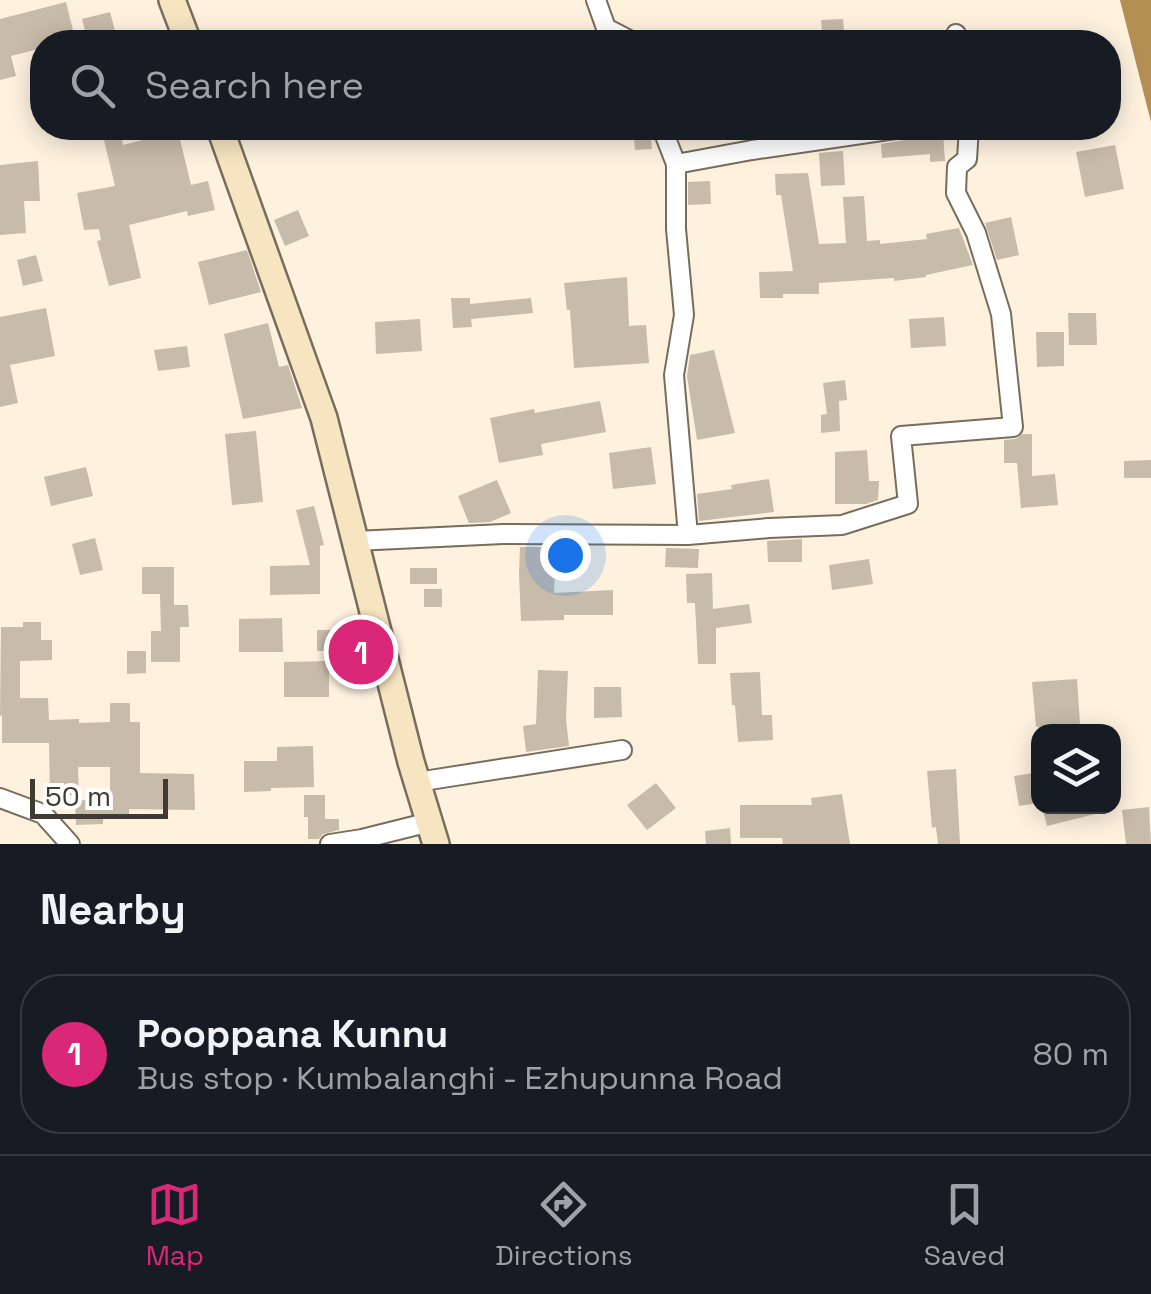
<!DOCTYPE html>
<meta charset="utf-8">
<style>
:root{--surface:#171b24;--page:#242831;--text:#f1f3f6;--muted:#9ea1a6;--line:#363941;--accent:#db2777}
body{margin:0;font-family:"Space Grotesk",sans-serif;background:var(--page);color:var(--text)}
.controls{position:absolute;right:30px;bottom:30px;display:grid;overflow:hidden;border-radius:20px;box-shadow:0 5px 25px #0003}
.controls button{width:90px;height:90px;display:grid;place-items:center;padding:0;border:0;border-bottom:2px solid var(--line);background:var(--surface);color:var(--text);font:50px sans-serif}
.scale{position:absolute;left:30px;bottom:25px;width:138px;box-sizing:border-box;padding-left:10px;border:5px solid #3f3b33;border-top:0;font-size:28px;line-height:35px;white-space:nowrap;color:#3f3b33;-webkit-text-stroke:8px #fff;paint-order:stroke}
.you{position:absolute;left:565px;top:555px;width:35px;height:35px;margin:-25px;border:8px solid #fff;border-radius:50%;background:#1a73e8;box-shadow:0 0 0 15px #1a73e833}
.badge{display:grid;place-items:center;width:65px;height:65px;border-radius:50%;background:var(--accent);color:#fff;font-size:32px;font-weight:700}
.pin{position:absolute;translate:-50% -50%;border:5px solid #fff;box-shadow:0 2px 10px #0006}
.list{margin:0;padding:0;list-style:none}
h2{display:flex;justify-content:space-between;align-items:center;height:130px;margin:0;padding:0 40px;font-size:42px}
h2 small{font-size:32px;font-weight:400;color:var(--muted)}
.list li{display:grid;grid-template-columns:65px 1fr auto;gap:30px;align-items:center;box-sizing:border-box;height:160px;margin:0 20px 20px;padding:0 20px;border:2px solid var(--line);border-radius:40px}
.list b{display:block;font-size:38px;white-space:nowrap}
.list p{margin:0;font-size:32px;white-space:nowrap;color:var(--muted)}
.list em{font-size:32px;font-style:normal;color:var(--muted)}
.icon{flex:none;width:55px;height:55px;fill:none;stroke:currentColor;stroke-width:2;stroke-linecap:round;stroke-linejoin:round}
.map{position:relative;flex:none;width:1151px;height:844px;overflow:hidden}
.search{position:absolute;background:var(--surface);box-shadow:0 5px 25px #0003;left:30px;right:30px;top:30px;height:110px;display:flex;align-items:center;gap:25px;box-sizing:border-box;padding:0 35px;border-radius:40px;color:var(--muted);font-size:38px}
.sheet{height:310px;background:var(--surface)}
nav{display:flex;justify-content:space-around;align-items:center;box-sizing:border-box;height:140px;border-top:2px solid var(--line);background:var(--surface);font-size:28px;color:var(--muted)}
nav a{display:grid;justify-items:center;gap:5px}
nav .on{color:var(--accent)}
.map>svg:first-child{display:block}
</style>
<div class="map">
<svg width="1151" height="844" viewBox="0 0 1151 844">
<rect width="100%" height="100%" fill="#fef2df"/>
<!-- water -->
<path fill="#b38f54" d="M1120 0H1151V122Z"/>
<!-- building -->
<path fill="#c7bba9" d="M66 2 73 30 54 34 56 42H42V48L11 56 16 76 0 80V19Z
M110 12 118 42H88L82 19Z
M843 19 845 42H823L821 20Z
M633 128H650L652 149 635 150Z
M178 131 191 185 208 181 215 210 188 216 187 211 129 225 141 278 109 286 97 241 101 240 99 229 84 230 77 193 115 186 104 140 121 135 123 145Z
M914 131H918L919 136 943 134 945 161 930 162V154L882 158 881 144 905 140 910 137Z
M1115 145 1124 189 1085 197 1076 152Z
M843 151 845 185 821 186 819 153Z
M38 161 40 201H24L26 233 0 235V165Z
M808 173 819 244 846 243 843 197 864 196 867 241 880 240V244L927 239 926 234 959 228 973 265 926 275V277L894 281V278L819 283V294H783V298H760L759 272 793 271 781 195H776L775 174Z
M710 181 711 204 688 205V182Z
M298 210 309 236 285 246 274 220Z
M1011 217 1019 255 997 260 985 223Z
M247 250 261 292 209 305 198 262Z
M36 255 43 281 23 286 17 260Z
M627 277 629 326 646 325 649 363 574 368 570 310H567L564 283Z
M451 298H470V304L531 298 533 313 471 319 472 327 453 328Z
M46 308 55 356 10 365 18 403 0 407V317Z
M1068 313H1096L1097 345H1069Z
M944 317 946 346 911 348 909 319Z
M420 319 422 351 376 354 375 322Z
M268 323 279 367 288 365 302 408 243 419 224 334Z
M1036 332H1064V366L1037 367Z
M187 346 190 367 158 371 154 350Z
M714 350 735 433 697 440 687 376 690 355Z
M845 380 847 400 839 401 840 431 821 433V415L827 414 823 383Z
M600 401 606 432 541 444 543 455 499 463 490 418 534 409 535 413Z
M256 431 263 502 232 505 225 434Z
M1023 434H1032V476L1055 474 1058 505 1021 508 1017 463H1004V440L1015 439Z
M651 447 656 484 613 489 609 453Z
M867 450 869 481H879L878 500 866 504H835V452Z
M1151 460V478H1124V461Z
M86 467 93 496 51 506 44 477Z
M769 479 774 512 699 521 697 494 732 489 731 485Z
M497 480 511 513 490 522 469 523 458 496Z
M314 506 324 545 320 546V594L270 595V566L310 565 296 510Z
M95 538 103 570 80 575 72 544Z
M802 539V562H768L767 541Z
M520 547H556L554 593 613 590V615H564V620L521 621 519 574Z
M666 548 699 549 698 568 665 567Z
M869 559 873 584 832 590 829 565Z
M142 567H174V605H188L189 627H180V662H151V631H161L160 594H142Z
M410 568H437V584H410Z
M712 573 713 609 749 604 752 623 716 628V664H698L695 603H687L686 574Z
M424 589H442V607H424Z
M282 618 283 652H239V619Z
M23 622H41V640H52V660L20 661V698H48L49 720 79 719V723L110 722V703H130V722H140V773L194 774 195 810 129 809V819H103V824L76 825 75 800H110V767H78L79 795 50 796 49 743H2V715L0 716 1 627H23Z
M317 630H346V651H317Z
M127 651H146V673L127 674Z
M329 661V697H284V662Z
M538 670 568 671 566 719 569 746 526 752 523 726 536 724Z
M760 672 762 715H772L773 740 738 742 735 705H732L730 673Z
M1077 679 1080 724 1036 727 1032 682Z
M594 687H621L622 717 594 718Z
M313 746 314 787 271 788V791L244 792V761H277V747Z
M956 769 960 844H938L936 827 932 828 927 771Z
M1033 773 1038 803 1019 806 1014 776Z
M656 783 676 808 647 830 627 805Z
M842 794 850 844H783L782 838H740V805H812L811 798Z
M304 795H325V819H339V830L323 834 319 839H308V817H304Z
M1042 806H1103V812L1047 826Z
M1149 807 1151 844H1126L1122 810Z
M730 828 731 844H706L705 831Z"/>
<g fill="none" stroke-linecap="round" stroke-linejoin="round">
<defs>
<path id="minor" d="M596 0 606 28 633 42
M956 34 957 42
M676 164 752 150 902 128
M688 535 769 528 842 525 908 504 901 436 1013 427 1001 314 976 233 956 193 957 167 967 159 969 128
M355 541 503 534 688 535 674 375 684 315 676 229V164L662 128
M417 782 622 750
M0 798 43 814 70 844
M330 844 362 839 430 822"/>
<path id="secondary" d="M172 0 188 42
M220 128 324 418 411 762 436 844"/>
</defs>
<!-- minor casing -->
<use href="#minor" stroke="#786d5c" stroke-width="22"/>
<!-- secondary casing -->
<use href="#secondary" stroke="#786d5c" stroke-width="30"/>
<!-- minor -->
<use href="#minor" stroke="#fff" stroke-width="18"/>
<!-- secondary -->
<use href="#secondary" stroke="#f7e5c1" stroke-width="25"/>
</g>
</svg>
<div class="controls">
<button><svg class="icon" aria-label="layers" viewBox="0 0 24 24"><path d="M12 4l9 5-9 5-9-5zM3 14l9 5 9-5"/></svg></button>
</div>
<div class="scale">50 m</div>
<div class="you"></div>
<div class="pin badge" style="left:361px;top:652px">1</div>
<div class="search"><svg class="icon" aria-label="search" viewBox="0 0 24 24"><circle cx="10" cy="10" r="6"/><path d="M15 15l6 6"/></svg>Search here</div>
</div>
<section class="sheet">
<h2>Nearby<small></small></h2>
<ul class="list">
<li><span class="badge">1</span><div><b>Pooppana Kunnu</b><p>Bus stop · Kumbalanghi - Ezhupunna Road</p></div><em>80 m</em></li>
</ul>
</section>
<nav>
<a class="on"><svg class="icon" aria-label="map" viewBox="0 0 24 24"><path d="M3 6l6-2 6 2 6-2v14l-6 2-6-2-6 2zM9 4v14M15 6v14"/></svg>Map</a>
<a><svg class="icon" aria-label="directions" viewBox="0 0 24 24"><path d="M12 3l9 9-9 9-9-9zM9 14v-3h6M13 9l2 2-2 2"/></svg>Directions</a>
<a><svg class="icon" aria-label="saved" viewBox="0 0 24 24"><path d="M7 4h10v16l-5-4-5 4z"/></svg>Saved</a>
</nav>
